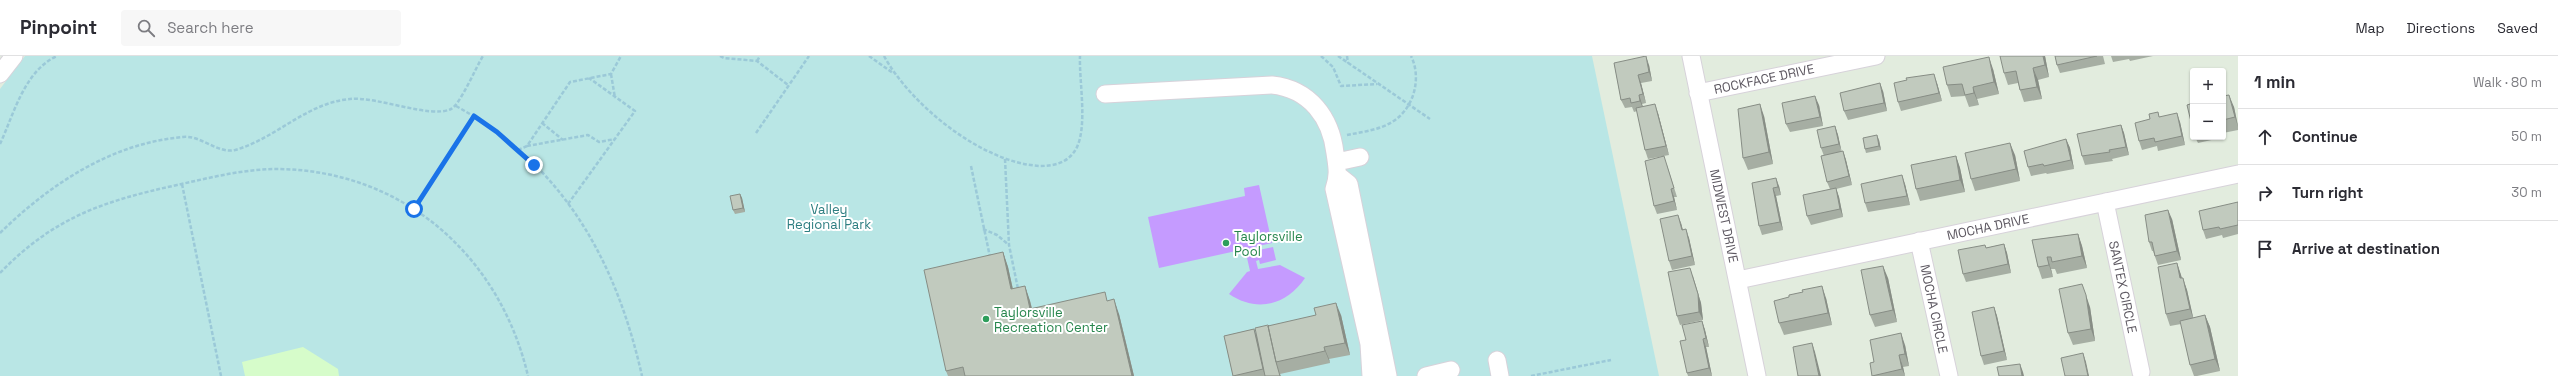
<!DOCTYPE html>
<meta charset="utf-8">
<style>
:root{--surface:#fff;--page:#f7f7f7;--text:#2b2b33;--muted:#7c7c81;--line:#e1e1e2}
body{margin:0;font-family:"Space Grotesk",sans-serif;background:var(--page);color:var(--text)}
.controls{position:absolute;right:12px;top:12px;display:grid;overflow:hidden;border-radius:4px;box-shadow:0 1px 3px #0004}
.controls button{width:36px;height:36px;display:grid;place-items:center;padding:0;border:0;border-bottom:1px solid var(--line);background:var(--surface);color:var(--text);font:20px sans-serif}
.stop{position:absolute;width:12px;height:12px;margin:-9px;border:3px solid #1a73e8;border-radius:50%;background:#fff}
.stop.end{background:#1a73e8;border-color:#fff;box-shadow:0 1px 4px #0008}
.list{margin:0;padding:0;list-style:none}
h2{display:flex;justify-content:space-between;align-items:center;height:52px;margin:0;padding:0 16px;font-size:17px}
h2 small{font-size:13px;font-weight:400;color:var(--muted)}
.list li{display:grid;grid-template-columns:26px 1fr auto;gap:12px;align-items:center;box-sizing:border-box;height:56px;padding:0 16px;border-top:1px solid var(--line)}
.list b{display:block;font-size:15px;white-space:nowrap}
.list em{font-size:13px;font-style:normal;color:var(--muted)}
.icon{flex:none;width:22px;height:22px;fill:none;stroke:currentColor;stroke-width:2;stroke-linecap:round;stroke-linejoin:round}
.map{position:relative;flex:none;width:2238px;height:320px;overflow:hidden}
header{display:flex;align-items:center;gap:24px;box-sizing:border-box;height:56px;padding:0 20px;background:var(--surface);border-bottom:1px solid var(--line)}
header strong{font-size:19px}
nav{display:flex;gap:22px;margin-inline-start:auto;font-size:14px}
.search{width:280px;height:36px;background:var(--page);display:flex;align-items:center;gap:10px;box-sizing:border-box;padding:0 14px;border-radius:4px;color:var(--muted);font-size:15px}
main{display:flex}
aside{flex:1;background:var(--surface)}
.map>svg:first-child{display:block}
</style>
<header>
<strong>Pinpoint</strong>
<div class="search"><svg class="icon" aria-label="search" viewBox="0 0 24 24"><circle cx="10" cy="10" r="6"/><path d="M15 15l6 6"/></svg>Search here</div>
<nav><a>Map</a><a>Directions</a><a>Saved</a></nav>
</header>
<main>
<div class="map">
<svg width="2238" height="320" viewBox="0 0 2238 320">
<rect width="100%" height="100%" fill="#e2ecde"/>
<!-- green -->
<path fill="#b9e6e5" d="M25 0H1592L1659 320H0V33Z"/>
<!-- sand -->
<path fill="#d6fcca" d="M303 291 338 313 339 320H245L242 306Z"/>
<!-- water -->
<path fill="#c59bff" d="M1259 129 1272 187 1254 191V195L1273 191 1276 204 1260 208 1259 204 1256 205 1258 213 1280 209 1305 222C1287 249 1257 257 1229 238L1247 216 1250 215 1245 193 1159 212 1148 161 1245 140 1244 132Z"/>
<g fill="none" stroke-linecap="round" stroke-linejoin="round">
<defs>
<path id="minor" d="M1691 0 1757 320
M0 18 14 0
M1698 37 1876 0
M1105 38 1272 29C1310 33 1331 62 1335 97 1337 111 1339 119 1334 133L1369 288 1371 320
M1337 106 1360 101
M1339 120 1349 128 1388 320
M2105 146 2141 316
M1919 185 1949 320
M1738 224 2238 118
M1497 304 1500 320
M1426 320 1451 314"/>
</defs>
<!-- minor casing -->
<use href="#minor" stroke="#d7d2da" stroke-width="19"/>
<!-- path -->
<path stroke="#9bc9d8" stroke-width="2.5" stroke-dasharray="4 2" stroke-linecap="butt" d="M720 0 724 2 757 5 788 29
M869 0 893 17
M884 0C911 49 982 107 1040 110 1054 110 1068 107 1076 93 1088 71 1079 26 1080 0
M1321 0 1333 11 1341 30 1377 28
M1338 0 1430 63
M1347 0 1348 7
M757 5 760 0
M611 18 615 42
M456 50C563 109 616 204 642 320
M542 67 563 84
M756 77 809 0
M1347 79C1362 76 1379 74 1392 66 1414 53 1422 22 1411 0
M0 88C14 58 24 15 57 0
M527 90 588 79 599 86 615 83
M518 94 527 90 570 26 611 18 621 0
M1005 103 1009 189 1018 233
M971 110 990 201
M182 128 221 320
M568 148 635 55 589 22
M414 153 474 60
M983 173 997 179 1009 189
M0 177C50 128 112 87 183 81 201 79 218 98 235 94 277 82 306 47 350 43 377 40 430 63 451 53 460 49 476 11 483 0
M0 217C54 161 104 145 177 129 209 122 243 113 277 113 403 114 500 200 528 320
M1531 320 1611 304"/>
<!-- minor -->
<use href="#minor" stroke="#fff" stroke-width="17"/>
</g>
<!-- wall -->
<path fill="#a6aea3" d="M2045 0 2049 21 2038 24 2042 43 2024 46 2020 34 2018 27 2008 29 2004 17Z
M2055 0H2103L2105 8 2060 17 2057 9Z
M2111 0H2153L2130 5 2129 3 2113 6Z
M1614 7 1649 9 1652 25 1641 27 1646 47 1642 48 1643 50 1658 57 1669 99 1648 103 1645 94 1637 55 1634 56 1632 51 1625 52 1621 44Z
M1993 13 1999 38 1977 43 1979 49 1969 51 1965 40 1951 41 1947 29Z
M1937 27 1942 45 1901 55 1898 46Z
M1883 35 1887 55 1848 64 1844 55Z
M2223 40 2234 51 2238 69V74L2223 77Z
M1819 49 1823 70 1790 76 1786 68Z
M1764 60 1773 108 1748 114 1743 102Z
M2160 61 2180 66 2185 89 2158 95 2157 90 2142 94 2139 85 2150 63Z
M2121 69 2124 77 2129 99 2112 103 2113 105 2085 109 2082 100Z
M1835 70 1838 79 1841 95H1843L1846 104 1852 129 1836 133 1839 141 1843 161 1811 169 1807 160 1830 133 1827 126 1824 100 1821 92Z
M2195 81H2216V83L2198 87Z
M2066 83 2070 92 2074 113 2047 118 2046 117 2031 120 2028 111Z
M1879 84 1881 94 1866 97 1865 93Z
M2015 99 2020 125 1975 135 1971 123Z
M1956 100 1960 112 1965 136 1920 145 1916 133Z
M1667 109 1677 141H1674L1677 154 1657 158 1654 150Z
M1752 127 1779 130 1781 139 1776 140 1783 174 1762 179 1759 170Z
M1905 128 1910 149 1868 156 1865 147Z
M740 138 742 142 745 156 735 158 733 154Z
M2238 146V178L2223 182 2222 179 2206 183 2203 174Z
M2172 163 2181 204 2158 209 2153 195H2152L2149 186Z
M1681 167 1683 174 1689 182 1695 209 1672 214 1669 205Z
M2078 178 2082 190 2087 212 2057 218 2055 213H2051L2053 221 2042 223 2038 211 2032 184Z
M2004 188 2007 197 2011 217 1966 226 1963 218 1986 192Z
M1003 196 1008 211 1013 233 1025 230 1030 245 1032 252 1108 245 1119 258 1134 320H948L946 315Z
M2177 207 2182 222 2187 234 2193 262 2205 259 2210 271 2220 315 2197 320H2194L2190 309 2181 268 2170 270 2166 258Z
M1693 220 1701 247 1703 264 1680 269 1677 260Z
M1888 222 1897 266 1875 271 1870 259Z
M1826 242 1832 269 1784 279 1779 267Z
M1994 251 1997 260 2007 304 1984 309 1981 300Z
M2090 251 2095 285 2073 289 2068 277Z
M1341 259 1350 299 1329 303 1330 307 1280 318 1281 320H1233L1224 280 1254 273 1257 281 1269 270Z
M1702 265 1705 274 1709 291H1706L1712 320H1688L1687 317 1686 284Z
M1905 289 1909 310 1903 311 1905 320H1872L1874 306Z"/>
<!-- shaded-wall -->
<path fill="#878d85" d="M1646 0 1649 9 1652 25 1649 16Z
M2043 0H2045L2049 21 2045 9Z
M1989 1 1993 13 1999 38 1994 26Z
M2033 12 2038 24 2042 43 2037 31Z
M1934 18 1937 27 1942 45 1939 37Z
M1638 19 1641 27 1646 47 1643 38Z
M1880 27 1883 35 1887 55 1884 47Z
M1973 31 1979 49 1974 37Z
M1639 39 1642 48 1643 53 1640 45Z
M2229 39 2234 51 2238 71 2235 61Z
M1815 40 1819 49 1823 70 1820 61Z
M1655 48 1658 57 1669 99 1666 90Z
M1760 48 1764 60 1773 108 1769 96Z
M2177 57 2180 66 2185 89 2182 80Z
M2121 69 2124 77 2129 99 2126 91Z
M1835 70 1838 79 1842 97 1839 88Z
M1877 79 1879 84 1881 94 1879 90Z
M2066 83 2070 92 2074 113 2071 104Z
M2010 87 2015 99 2020 125 2016 113Z
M1843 95 1846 104 1852 129 1849 120Z
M1956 100 1960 112 1965 136 1960 124Z
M1902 119 1905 128 1910 149 1907 140Z
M1776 122 1779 130 1781 139 1778 131Z
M1773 132 1776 140 1783 174 1780 166Z
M1836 132 1839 141 1843 161 1840 153Z
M1671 133 1674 141 1677 154 1674 145Z
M740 138 742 142 745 156 743 152Z
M2168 154 2172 163 2181 204 2177 195Z
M1678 159 1681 167 1685 183 1682 174Z
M1686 173 1689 182 1695 209 1692 200Z
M2078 178 2082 190 2087 212 2082 200Z
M2004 188 2007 197 2011 217 2008 208Z
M1003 196 1008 211 1016 248 1011 233Z
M2047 201 2051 213 2053 221 2049 209Z
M2177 207 2181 219 2184 234 2180 222Z
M1883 210 1888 222 1897 266 1893 254Z
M1690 212 1701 247 1703 264 1699 256Z
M2183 222 2187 234 2194 265 2190 253Z
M1025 230 1030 245 1035 267 1030 253Z
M1822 230 1826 242 1832 269 1828 257Z
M2086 239 2090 251 2095 285 2091 273Z
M1114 243 1119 258 1134 320H1132Z
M1336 247 1341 259 1350 299 1345 287Z
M1994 251 1997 260 2007 304 2004 295Z
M2205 259 2210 271 2220 315 2215 303Z
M1702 265 1705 274 1709 291 1706 282Z
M1254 273 1258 285 1265 320 1263 313Z
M1901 277 1905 289 1909 310 1905 298Z
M1703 283 1706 291 1712 320 1709 312Z
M1812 287 1815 296 1821 320H1819Z
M1324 291 1329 303 1330 307 1325 295Z
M2083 297 2086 306 2089 320H2088Z
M1899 299 1903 311 1905 320 1902 313Z
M2020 308 2023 316 2024 320H2022Z"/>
<!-- building -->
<path fill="#c1cabe" stroke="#878d85" d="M1646 0 1649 16 1638 19 1643 38 1639 39 1640 45 1631 47 1630 42 1621 44 1614 7Z
M2000 0H2043L2045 9 2033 12 2037 31 2020 34 2016 15 2004 17Z
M2055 0H2097L2057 9Z
M1989 1 1994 26 1973 31 1974 37 1965 39 1962 28 1947 29 1943 11Z
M1934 18 1939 37 1898 46 1894 27 1907 24 1906 22Z
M1880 27 1884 47 1844 55 1840 37Z
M2229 39 2235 61 2223 64V40Z
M1815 40 1820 61 1786 68 1782 47Z
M2193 47V74L2187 49Z
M1655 48 1666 90 1645 94 1636 52Z
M1760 48 1769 96 1743 102 1738 53Z
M2158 56 2159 61 2177 57 2182 80 2155 86 2154 82 2139 85 2135 67 2150 63 2149 58Z
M2121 69 2126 91 2109 94 2110 96 2082 100 2077 78Z
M1835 70 1839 88 1821 92 1817 74Z
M1877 79 1879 90 1865 93 1863 82Z
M2066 83 2071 104 2044 110 2043 108 2028 111 2024 95Z
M2010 87 2016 113 1971 123 1965 97Z
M1843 95 1849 120 1827 126 1821 100Z
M1664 100 1674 132 1671 133 1674 145 1654 150 1645 105Z
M1956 100 1960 124 1916 133 1911 109Z
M1902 119 1907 140 1865 147 1861 128Z
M1776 122 1778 131 1773 132 1780 166 1759 170 1752 127Z
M1836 132 1840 153 1807 160 1803 139Z
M740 138 743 152 733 154 730 140Z
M2238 146V169L2220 173 2219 171 2203 174 2199 155Z
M2168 154 2177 195 2155 200 2152 186H2149L2145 159Z
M1678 159 1682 174 1686 173 1692 200 1669 205 1660 163Z
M2078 178 2082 200 2052 206 2051 201H2047L2049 209 2038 211 2032 184Z
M2004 188 2008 208 1963 218 1958 194 1985 189 1986 192Z
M1003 196 1011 233 1025 230 1030 253 1105 236 1107 245 1114 243 1132 320H965L963 311 946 315 924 214Z
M2177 207 2180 222H2183L2190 253 2166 258 2158 211Z
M1883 210 1893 254 1870 259 1861 214Z
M1690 212 1698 238 1699 256 1677 260 1668 216Z
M2082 228 2086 239 2091 273 2068 277 2059 233Z
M1822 230 1828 257 1779 267 1774 245 1789 241V239L1803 236 1802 234Z
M1336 247 1345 287 1324 291 1325 295 1276 306 1268 270 1316 259 1314 252Z
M1994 251 2004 295 1981 300 1972 256Z
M2205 259 2215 303 2190 309 2180 265Z
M1702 265 1706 282 1703 283 1709 312 1687 317 1680 285 1686 284 1682 269Z
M1268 269 1269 270H1268L1276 306 1280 320H1265L1255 272Z
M1254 273 1263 313 1233 320 1224 280Z
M1901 277 1905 298 1899 299 1902 313 1872 320 1870 307 1874 306 1870 284Z
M1812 287 1819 320H1798L1793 291Z
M2083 297 2088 320H2065L2061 302Z
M2020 308 2022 320H1999L1997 311Z"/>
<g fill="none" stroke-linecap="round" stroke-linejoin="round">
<!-- route -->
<path stroke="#1a73e8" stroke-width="5" d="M414 153 474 60 497 76 534 109"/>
</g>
<!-- markers -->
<g fill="#2e9e5b" stroke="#fff" stroke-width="1.5">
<circle cx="1226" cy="187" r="4"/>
<circle cx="986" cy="263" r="4"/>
</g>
<g text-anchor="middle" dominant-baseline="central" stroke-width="4" stroke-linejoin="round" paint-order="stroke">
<!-- street labels -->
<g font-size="13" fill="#5d5861" stroke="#fff">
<text transform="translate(1764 23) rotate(-12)">ROCKFACE DRIVE</text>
<text transform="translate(1724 160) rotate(78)">MIDWEST DRIVE</text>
<text transform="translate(1988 171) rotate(-12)">MOCHA DRIVE</text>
<text transform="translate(2123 231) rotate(78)">SANTEX CIRCLE</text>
<text transform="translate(1934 253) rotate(78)">MOCHA CIRCLE</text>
</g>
<!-- park labels -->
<g font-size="13" fill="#2e7e81" stroke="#fff">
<text x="829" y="153">Valley<tspan x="829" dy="15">Regional Park</tspan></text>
</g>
<!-- leisure labels -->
<g font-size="13" fill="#27864d" stroke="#fff" text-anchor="start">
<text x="1234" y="180">Taylorsville<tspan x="1234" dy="15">Pool</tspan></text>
<text x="994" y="256">Taylorsville<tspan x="994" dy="15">Recreation Center</tspan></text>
</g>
</g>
</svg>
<div class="controls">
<button>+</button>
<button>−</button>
</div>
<div class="stop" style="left:414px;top:153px"></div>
<div class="stop end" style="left:534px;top:109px"></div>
</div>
<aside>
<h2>1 min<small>Walk · 80 m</small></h2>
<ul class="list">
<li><svg class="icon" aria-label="ahead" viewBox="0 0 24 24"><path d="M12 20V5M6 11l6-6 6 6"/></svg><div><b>Continue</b></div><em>50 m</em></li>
<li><svg class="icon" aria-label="right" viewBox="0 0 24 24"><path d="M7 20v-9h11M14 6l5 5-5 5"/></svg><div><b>Turn right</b></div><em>30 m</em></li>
<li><svg class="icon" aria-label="arrive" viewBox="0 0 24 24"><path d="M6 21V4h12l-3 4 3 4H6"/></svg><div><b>Arrive at destination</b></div></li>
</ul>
</aside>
</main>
